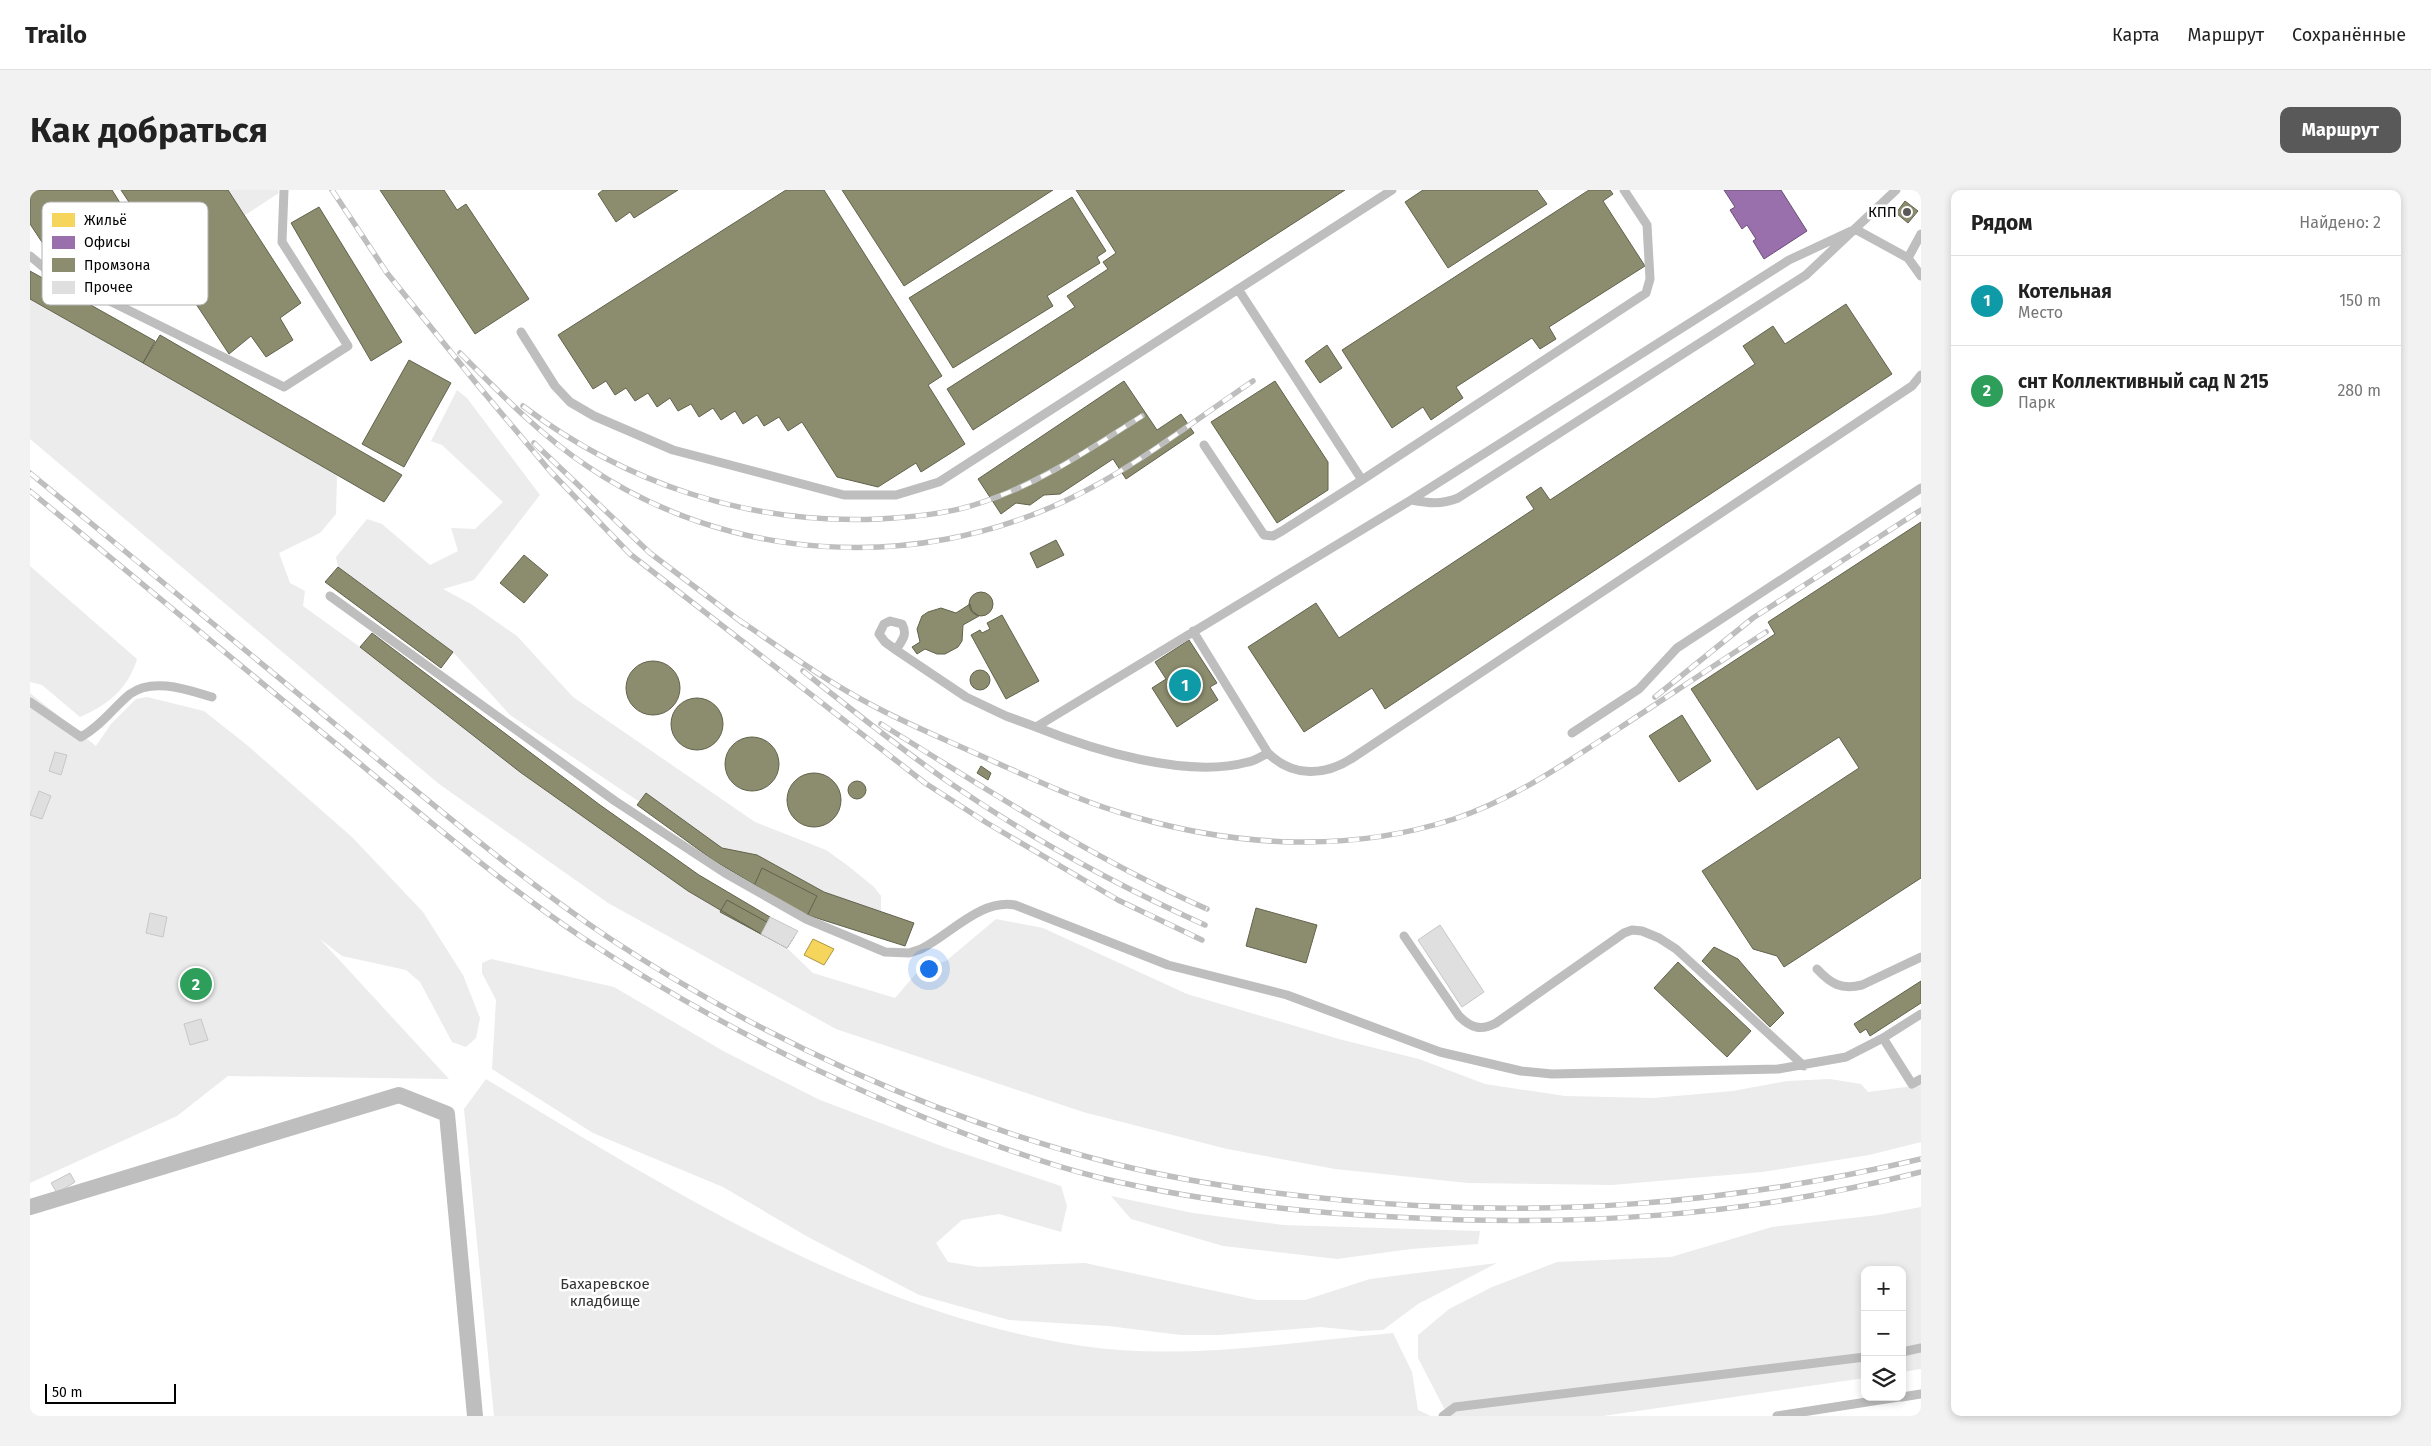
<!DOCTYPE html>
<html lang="ru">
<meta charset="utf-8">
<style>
:root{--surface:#fff;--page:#f2f2f2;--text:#222;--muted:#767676;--line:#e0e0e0;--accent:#595959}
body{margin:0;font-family:"Fira Sans",sans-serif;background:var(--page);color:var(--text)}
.controls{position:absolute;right:15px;bottom:15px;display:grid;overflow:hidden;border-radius:10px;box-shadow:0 2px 8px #0003}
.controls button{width:45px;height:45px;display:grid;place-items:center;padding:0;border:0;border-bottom:1px solid var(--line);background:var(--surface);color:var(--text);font:25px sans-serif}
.scale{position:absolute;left:15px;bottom:12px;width:131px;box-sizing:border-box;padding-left:5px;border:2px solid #000;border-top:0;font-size:14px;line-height:18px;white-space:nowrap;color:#000;-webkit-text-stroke:4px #fff;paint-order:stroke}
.you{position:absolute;left:898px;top:778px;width:18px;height:18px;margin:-12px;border:4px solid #fff;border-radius:50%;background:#1a73e8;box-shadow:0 0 0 8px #1a73e833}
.badge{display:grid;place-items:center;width:32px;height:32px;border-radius:50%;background:var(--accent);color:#fff;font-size:16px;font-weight:700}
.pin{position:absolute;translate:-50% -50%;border:2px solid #fff;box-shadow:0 1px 5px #0006}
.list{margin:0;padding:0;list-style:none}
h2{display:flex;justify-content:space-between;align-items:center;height:65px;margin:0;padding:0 20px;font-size:21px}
h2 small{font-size:16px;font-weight:400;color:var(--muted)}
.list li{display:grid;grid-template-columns:32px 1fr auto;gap:15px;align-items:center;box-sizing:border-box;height:90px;padding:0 20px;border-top:1px solid var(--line)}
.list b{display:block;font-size:19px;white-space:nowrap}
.list p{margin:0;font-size:16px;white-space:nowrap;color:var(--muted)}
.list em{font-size:16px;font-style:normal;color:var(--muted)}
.icon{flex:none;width:28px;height:28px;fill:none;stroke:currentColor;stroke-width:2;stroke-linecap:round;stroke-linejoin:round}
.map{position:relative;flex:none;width:1891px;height:1226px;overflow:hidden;border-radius:10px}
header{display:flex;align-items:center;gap:30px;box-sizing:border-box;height:70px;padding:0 25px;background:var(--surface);border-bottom:1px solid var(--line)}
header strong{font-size:24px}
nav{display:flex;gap:28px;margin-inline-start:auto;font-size:18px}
.intro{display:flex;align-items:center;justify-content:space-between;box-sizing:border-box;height:120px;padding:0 30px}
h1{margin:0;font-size:35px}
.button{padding:12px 22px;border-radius:10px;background:var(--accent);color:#fff;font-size:18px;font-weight:700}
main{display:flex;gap:30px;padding:0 30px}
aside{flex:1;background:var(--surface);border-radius:10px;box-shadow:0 2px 8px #0003}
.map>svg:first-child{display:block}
</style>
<header>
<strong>Trailo</strong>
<nav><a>Карта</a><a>Маршрут</a><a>Сохранённые</a></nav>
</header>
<div class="intro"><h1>Как добраться</h1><a class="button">Маршрут</a></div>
<main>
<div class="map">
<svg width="1891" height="1226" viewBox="0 0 1891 1226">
<rect width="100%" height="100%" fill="#fff"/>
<!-- green -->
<path fill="#ececec" d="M198 0H248L249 3 215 25Z
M0 109 307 285 306 324 290 343 249 363 260 393 275 401 273 416 330 457 490 582 658 701 757 758 783 783 865 808 890 779 916 771 966 729 1013 738 1157 804 1309 849 1389 869 1455 894 1535 906 1623 908 1703 901 1757 891 1800 889 1831 894 1838 902 1891 895V952L1839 965 1732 982 1582 995 1438 993 1305 979 1197 959 1053 922 806 839 578 713 409 594 0 249Z
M427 200 437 208 510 305 444 390 413 399 441 414 487 446 543 507 725 632 796 660 817 675 844 697 851 706V729L708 678 480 525 423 462 308 377 306 367 337 329 352 334 400 375 428 361 421 338 445 339 473 312 412 255 401 251Z
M0 376 107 469C98 499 78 515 50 527L12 495 0 492Z
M0 503 66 556 81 534 106 509 117 507 174 521 217 555 322 647 393 722 433 785 450 828 446 848 436 857 422 852 390 792 376 780 312 766 290 749 419 889 198 886 147 926 0 993Z
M461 769 584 797 695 862 790 910 914 957 1031 996 1037 1016 1031 1042 969 1024 932 1030 906 1053 918 1072 949 1077 1055 1073 1227 1110H1275L1340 1089 1467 1073 1388 1114 1353 1140 1331 1141 1291 1137 1189 1145H1151L1078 1136 979 1130 889 1105 778 1047 693 997 563 943 462 879 466 810 452 783V773Z
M456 889C641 1001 834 1123 1052 1156 1154 1171 1260 1152 1363 1143L1382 1182 1388 1220 1401 1226H464L434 919Z
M1081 1006 1163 1023 1253 1035 1450 1041 1448 1054 1381 1059 1307 1069 1193 1056 1101 1029Z
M1891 1017V1179L1872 1182V1080H1835V1188L1573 1226H1418L1388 1168V1145L1419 1119 1462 1097 1527 1072 1641 1067 1742 1037 1848 1025Z"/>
<!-- homes -->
<path fill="#f6d55c" stroke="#ac9540" d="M783 749 804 759 794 775 774 765Z"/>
<!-- offices -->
<path fill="#9970ab" stroke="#6b4e78" d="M1694 0H1751L1777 41 1734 69 1723 51 1726 49 1717 35 1712 39 1700 20 1705 17Z"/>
<!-- industry -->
<path fill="#8c8c6e" stroke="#62624d" d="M0 0H82L104 35 31 81 0 34Z
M91 0H198L271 113 250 128 263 150 236 167 221 146 199 164Z
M350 0H414L427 20 436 14 499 109 445 144Z
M573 0H648L604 28 600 22 586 32 568 4Z
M756 0H794L912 186 898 195 935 254 891 282 886 273 848 297 807 287 772 232 758 241 749 227 734 236 727 225 713 234 705 221 691 230 683 218 669 227 661 214 648 221 640 208 627 217 618 203 605 211 596 198 585 205 576 191 563 199 528 145Z
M812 0H1023L874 96Z
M1046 0H1315L943 240 917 199 1045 117 1037 106 1078 79 1073 72 1086 63Z
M1393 0H1507L1517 14 1418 78 1375 12Z
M1559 0H1580L1583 4 1573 11 1615 76 1519 137 1526 149 1510 159 1502 148 1426 197 1433 208 1401 230 1393 217 1362 238 1312 160Z
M1042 7 1076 61 1067 67 1070 73 1017 106 1023 116 923 178 879 108Z
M1875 11 1888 21 1878 33 1866 23Z
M289 17 372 152 341 171 261 33Z
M0 81 125 151 113 173 0 109Z
M1816 114 1862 184 1355 519 1342 498 1274 542 1218 457 1286 413 1309 448 1504 319 1496 307 1511 297 1520 310 1725 174 1713 156 1743 136 1755 154Z
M130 145 372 285 354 312 113 173Z
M1297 155 1312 178 1290 193 1275 171Z
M379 170 421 193 374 277 332 254Z
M1094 191 1127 240 1151 224 1164 243 1096 289 1083 269 1030 304 1014 305 1000 315 986 313 971 324 948 289Z
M1245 191 1298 272V300L1247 333 1181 232Z
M1891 332V688L1754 777 1747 766 1723 759 1672 681 1829 578 1809 547 1727 600 1661 499 1745 444 1738 432Z
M1026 350 1034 365 1007 378 1000 363Z
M494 365 518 385 494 413 470 393Z
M308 377 423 462 411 478 295 392Z
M939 414a12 12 0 1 1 24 0a12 12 0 1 1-24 0Z
M940 414 942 421 949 426 933 435 932 451 928 457 915 464H907L895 459 887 464 882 457 890 452 887 439 892 426 898 422 911 418 926 423Z
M972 425 1009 491 976 509 941 445 950 440 952 443 960 439 957 433Z
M342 443 570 615 669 685 740 727 731 744 658 701 490 582 330 457Z
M1159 450 1187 493 1180 497 1188 510 1147 537 1122 498 1136 489 1125 472Z
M596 498a27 27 0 1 1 54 0a27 27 0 1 1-54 0Z
M940 490a10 10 0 1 1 20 0a10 10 0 1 1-20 0Z
M641 534a26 26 0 1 1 52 0a26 26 0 1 1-52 0Z
M1652 525 1681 571 1649 592 1619 546Z
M695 574a27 27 0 1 1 54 0a27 27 0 1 1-54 0Z
M951 576 961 583 958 590 947 583Z
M757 610a27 27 0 1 1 54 0a27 27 0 1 1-54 0Z
M818 600a9 9 0 1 1 18 0a9 9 0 1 1-18 0Z
M616 603 692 658 727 665 794 702 884 733 875 756 774 724 683 670 607 615Z
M732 678 787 706 777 726 723 698Z
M697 710 764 747 757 758 690 722Z
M1226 718 1287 735 1276 773 1216 756Z
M1684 757 1708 769 1754 823 1740 837 1672 771Z
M1648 772 1721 841 1697 867 1624 798Z
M1891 791V813L1840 846 1836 839 1830 843 1824 834Z"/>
<!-- building -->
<path fill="#dfdfdf" stroke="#c7c7c7" d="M25 562 37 565 31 585 19 581Z
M9 601 21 606 12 629 0 625Z
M120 723 137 727 133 747 116 743Z
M740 727 768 741 757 758 731 744Z
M1410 735 1454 802 1432 817 1388 750Z
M171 829 178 850 160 855 154 834Z
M40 983 45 992 27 1003 21 993Z"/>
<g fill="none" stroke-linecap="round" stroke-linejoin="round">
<!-- lane -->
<path stroke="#bebebe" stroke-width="9" d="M1825 39 1878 68 1891 86
M0 66 17 80 254 197 318 156 252 52 254 0
M1878 68 1891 44
M491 142 525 196 540 212 564 226 643 260 814 305H866L909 292 1362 0
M1174 255 1234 345 1243 346 1252 341 1332 290 1208 99
M1332 290 1616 103 1620 89 1617 35 1594 0
M1381 310 1759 70 1821 41
M300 406 585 611 695 683 776 729 855 762 879 763 891 759C921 744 950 709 985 715L1138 775 1257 805 1410 862 1491 881 1522 884 1748 879 1816 867 1853 848 1891 824
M1163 441 1238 563C1263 588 1296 586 1324 567L1882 196 1891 185
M866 460C872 450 878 445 872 434L860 431 854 434 849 444 855 452 866 460 936 507 976 526 1006 537 1381 310C1398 313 1411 315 1428 308L1776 85 1866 0
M0 512 51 547C71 536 83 518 100 504 123 487 158 500 182 507
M1006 537C1063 560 1157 589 1218 572 1225 571 1232 566 1238 563
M1542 543 1609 499 1647 458 1891 298
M1374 746 1429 826C1441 838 1451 841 1466 833L1594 743 1602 740 1612 741 1629 748 1646 759 1774 876
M1787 779C1801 794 1811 800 1832 795L1891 767
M1853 848 1882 894 1891 889
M1872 1162 1891 1158
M1872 1207 1891 1204
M1413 1226 1425 1217 1835 1167
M1747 1226 1869 1207"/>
<!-- street -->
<path stroke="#bebebe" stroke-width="16" d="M0 1017 369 905 417 924 445 1226"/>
<defs>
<path id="rail" d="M302 0 357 83 446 193 520 281 600 364 895 593 957 633 1088 710 1172 750
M430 163C470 203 509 244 557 276 698 372 884 383 1037 310 1103 279 1162 232 1223 191
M493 216C596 294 720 335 849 329 882 327 918 324 950 313 1009 294 1060 259 1112 226
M504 253 620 363 714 434
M0 283C109 373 219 463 328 553 410 620 491 689 579 748 729 847 907 929 1081 973 1156 992 1234 1003 1312 1010 1511 1029 1696 1015 1891 969
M0 301C104 387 207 473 311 558 390 623 468 691 553 748 644 808 742 861 842 905 916 938 992 968 1071 988 1167 1011 1266 1022 1365 1027 1545 1037 1715 1027 1891 982
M709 430C752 459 793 489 838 513 880 536 924 553 967 573 1012 593 1057 614 1105 627 1209 657 1320 663 1424 629 1484 609 1536 573 1588 539 1637 507 1686 474 1736 442
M773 481C821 519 869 558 920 593 1000 648 1086 695 1175 735
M1625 507 1723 428 1891 320
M851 534C958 600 1063 669 1177 719"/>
</defs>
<!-- rail casing -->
<use href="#rail" stroke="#bebebe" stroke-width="5.5"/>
<!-- rail -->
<use href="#rail" stroke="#fff" stroke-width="4" stroke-dasharray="11" stroke-linecap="butt"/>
</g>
<!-- markers -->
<circle fill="#595959" stroke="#fff" stroke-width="2" cx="1877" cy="22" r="5"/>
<g text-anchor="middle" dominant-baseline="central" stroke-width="5" stroke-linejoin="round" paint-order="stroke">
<!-- poi labels -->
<g font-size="15" fill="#000" stroke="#fff" text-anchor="end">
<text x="1867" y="22">КПП</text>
</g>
<!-- park labels -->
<g font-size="15" fill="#333" stroke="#fff">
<text x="575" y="1094">Бахаревское<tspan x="575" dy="17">кладбище</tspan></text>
</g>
</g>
<!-- legend -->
<rect x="12" y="12" width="166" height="103" rx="8" fill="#fff" stroke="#b2b2b2" stroke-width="1"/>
<rect x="22" y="23" width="23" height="14" fill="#f6d55c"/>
<rect x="22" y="46" width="23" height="13" fill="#9970ab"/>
<rect x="22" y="68" width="23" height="14" fill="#8c8c6e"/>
<rect x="22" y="91" width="23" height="13" fill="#dfdfdf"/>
<g font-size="14" fill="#000">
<text x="54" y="35">Жильё</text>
<text x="54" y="57">Офисы</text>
<text x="54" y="80">Промзона</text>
<text x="54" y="102">Прочее</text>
</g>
</svg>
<div class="controls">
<button>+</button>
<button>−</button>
<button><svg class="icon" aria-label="layers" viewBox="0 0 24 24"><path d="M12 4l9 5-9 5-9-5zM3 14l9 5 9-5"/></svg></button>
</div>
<div class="scale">50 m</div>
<div class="you"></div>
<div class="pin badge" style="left:1155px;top:495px;background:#0f9aa8">1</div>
<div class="pin badge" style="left:166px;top:794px;background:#2e9e5b">2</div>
</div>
<aside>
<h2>Рядом<small>Найдено: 2</small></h2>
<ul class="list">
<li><span class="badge" style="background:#0f9aa8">1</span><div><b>Котельная</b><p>Место</p></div><em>150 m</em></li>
<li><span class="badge" style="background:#2e9e5b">2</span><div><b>снт Коллективный сад N 215</b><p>Парк</p></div><em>280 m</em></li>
</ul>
</aside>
</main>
